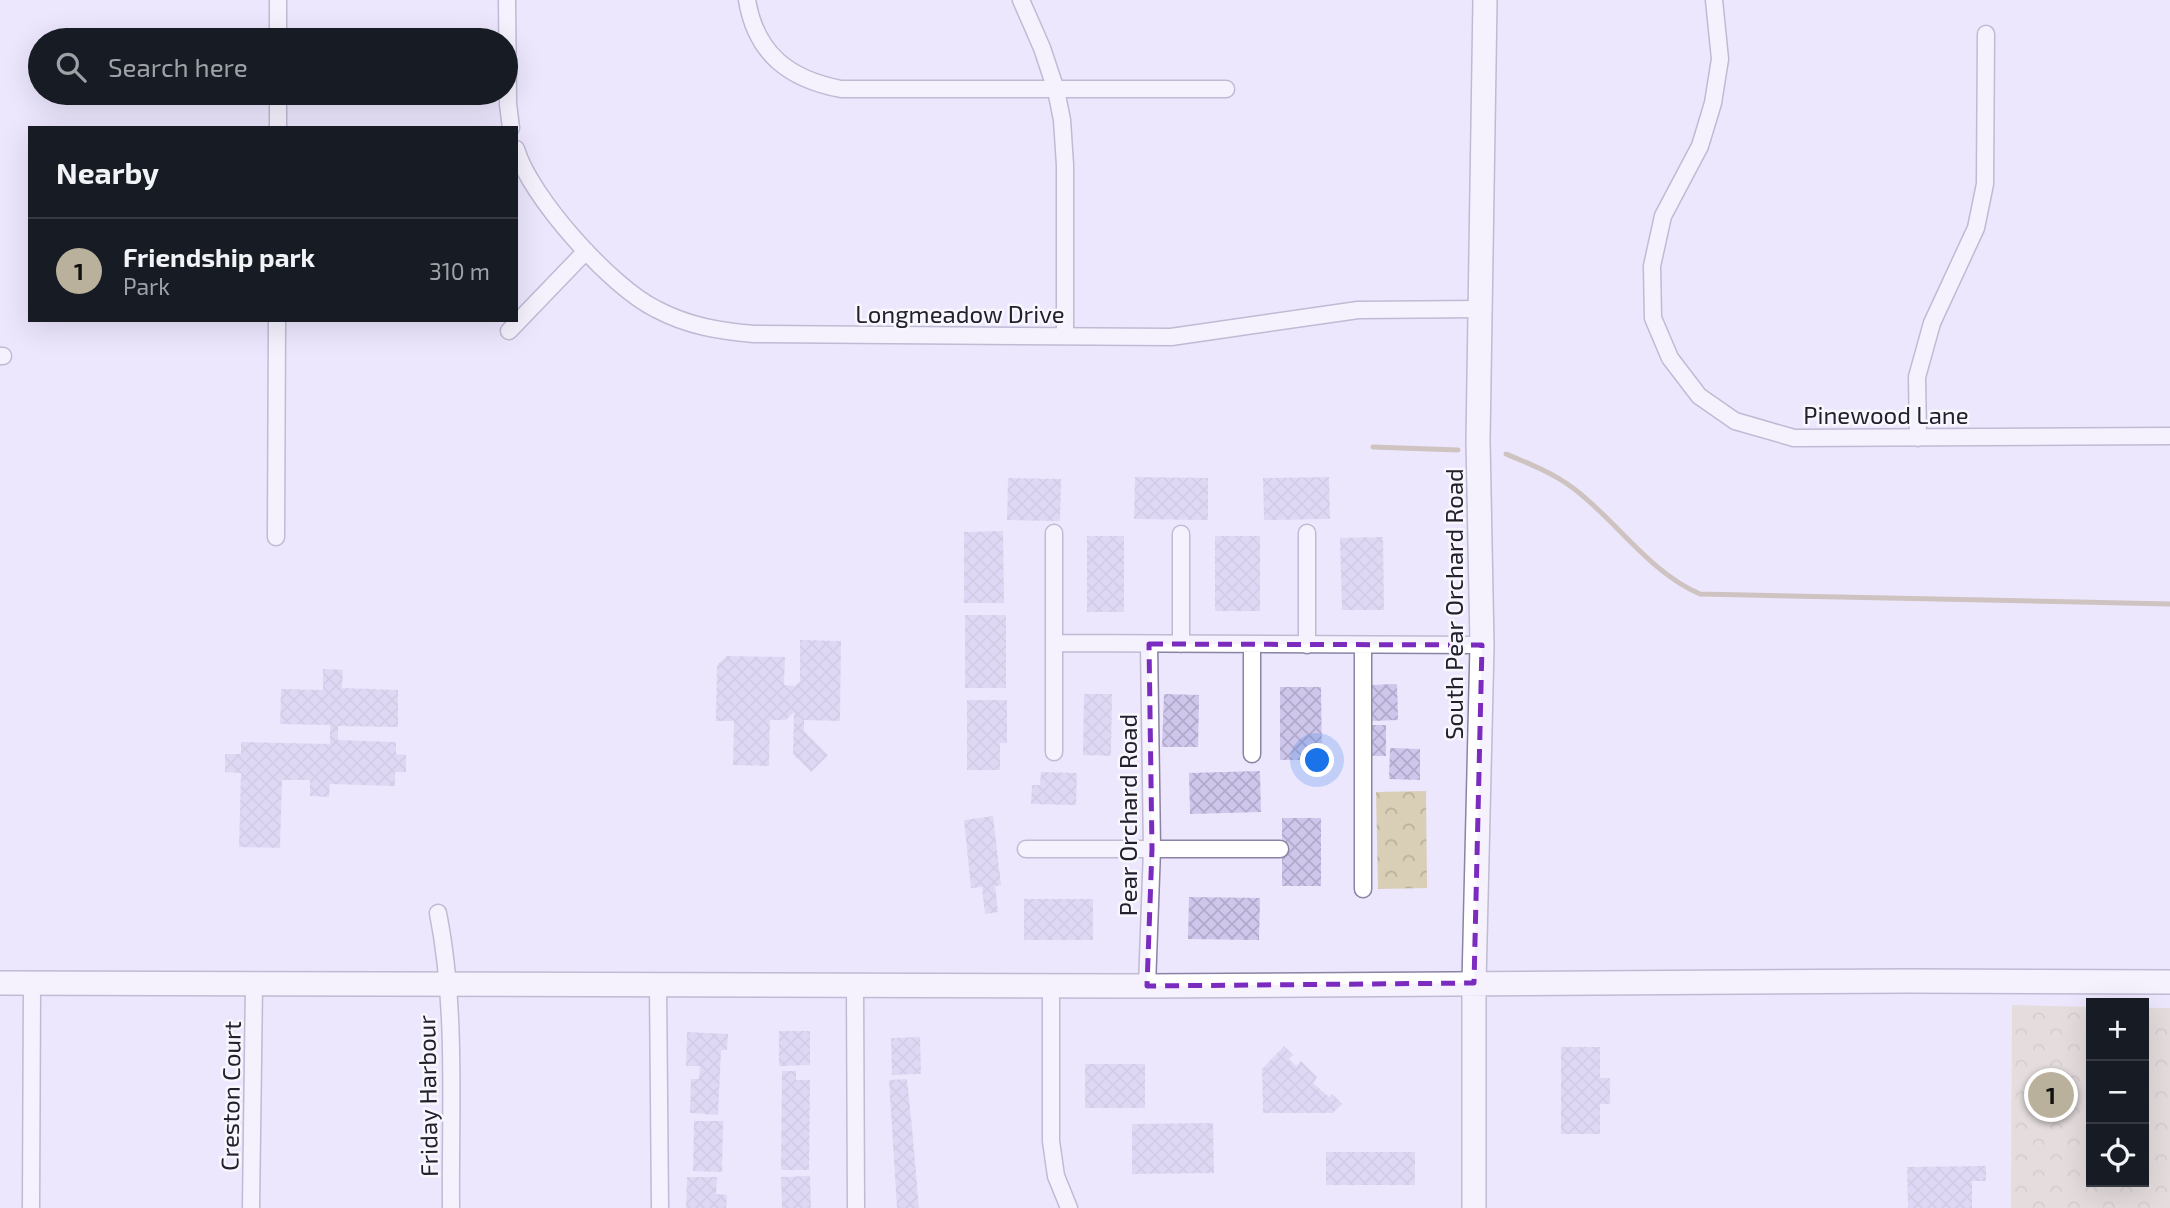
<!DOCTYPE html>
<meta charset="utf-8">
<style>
:root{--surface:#171b24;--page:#20242c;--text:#f1f3f6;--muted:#9ea1a6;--line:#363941;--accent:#bab19d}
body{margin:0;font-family:"Exo 2",sans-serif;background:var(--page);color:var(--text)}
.controls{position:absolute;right:21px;bottom:21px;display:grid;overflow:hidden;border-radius:0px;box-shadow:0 7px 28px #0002}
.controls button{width:63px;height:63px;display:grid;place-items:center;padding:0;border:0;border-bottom:2px solid var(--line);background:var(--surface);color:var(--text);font:35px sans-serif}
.you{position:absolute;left:1318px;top:761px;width:24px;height:24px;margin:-18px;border:5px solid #fff;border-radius:50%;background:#1a73e8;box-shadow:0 0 0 10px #1a73e833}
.badge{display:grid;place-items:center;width:46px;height:46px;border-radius:50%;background:var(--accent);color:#111;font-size:23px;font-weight:700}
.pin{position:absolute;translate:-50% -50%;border:4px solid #fff;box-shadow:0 2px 7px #0006}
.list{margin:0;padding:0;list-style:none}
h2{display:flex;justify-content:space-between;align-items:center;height:91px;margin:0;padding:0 28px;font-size:30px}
h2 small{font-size:23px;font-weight:400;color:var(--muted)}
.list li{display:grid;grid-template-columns:46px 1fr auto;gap:21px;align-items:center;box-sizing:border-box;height:105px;padding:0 28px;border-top:2px solid var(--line)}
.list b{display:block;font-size:26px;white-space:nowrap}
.list p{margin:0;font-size:23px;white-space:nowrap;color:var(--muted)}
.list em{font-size:23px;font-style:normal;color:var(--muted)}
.icon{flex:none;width:38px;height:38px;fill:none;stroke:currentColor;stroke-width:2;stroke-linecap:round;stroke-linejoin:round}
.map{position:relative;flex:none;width:2170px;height:1208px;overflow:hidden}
.search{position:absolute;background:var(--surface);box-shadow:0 7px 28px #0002;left:28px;top:28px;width:490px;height:77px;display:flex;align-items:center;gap:18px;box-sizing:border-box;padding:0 24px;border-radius:38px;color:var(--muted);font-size:26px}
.panel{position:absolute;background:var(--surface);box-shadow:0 7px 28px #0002;left:28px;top:126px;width:490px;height:196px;border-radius:0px}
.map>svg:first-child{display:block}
</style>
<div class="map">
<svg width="2170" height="1208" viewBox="0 0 2170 1208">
<defs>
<pattern id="forest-crowns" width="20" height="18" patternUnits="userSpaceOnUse" patternTransform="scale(1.75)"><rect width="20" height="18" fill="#d9ceb6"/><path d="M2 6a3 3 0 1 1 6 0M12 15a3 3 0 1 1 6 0" fill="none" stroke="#bab19d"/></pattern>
<pattern id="building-cross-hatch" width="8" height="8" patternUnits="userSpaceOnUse" patternTransform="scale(1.75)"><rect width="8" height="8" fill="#cfc6ec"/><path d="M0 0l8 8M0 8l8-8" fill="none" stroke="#b1aacb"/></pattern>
</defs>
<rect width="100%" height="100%" fill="#ece7fd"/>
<!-- forest -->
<path fill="url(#forest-crowns)" d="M1426 791 1427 888 1378 889 1376 792Z
M2012 1005 2091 1007V1182H2144V1008H2170V1208H2011Z"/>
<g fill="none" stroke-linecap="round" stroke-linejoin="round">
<!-- stream -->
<path stroke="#a99875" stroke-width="5" d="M1373 447 1458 450
M1506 454C1528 463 1553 473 1573 488 1617 521 1649 572 1700 594L2170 604"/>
</g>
<!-- building -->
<path fill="url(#building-cross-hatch)" d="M1135 477 1208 478V520L1134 519Z
M1329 477 1330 519 1264 520 1263 478Z
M1008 478 1061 479 1060 521 1007 520Z
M1003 531 1004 603H964V532Z
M1087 536H1124V612H1087Z
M1215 536H1260V611H1215Z
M1383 537 1384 610H1342L1340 538Z
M965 615H1006V688H965Z
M800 640 841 641 840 721 804 720V731L828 755 811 772 793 754 794 712 786 720H770L769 766 733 765 734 721H716L717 665 727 656 785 657 784 685 795 686 800 681Z
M323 669 343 670 342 688 398 690V727L338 726V740L396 742V754L406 755V772H395V786L330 784 329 797 310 796V780H282L280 848 239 847 241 773 225 772V754H241V742L330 744V725L280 724 281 689 323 690Z
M1397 684 1398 720 1371 721V685Z
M1280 687H1321L1322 760H1280Z
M1084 694H1112L1111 756 1083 755Z
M1164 694 1199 695 1198 747H1162Z
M967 700H1007V743H1000V770H967Z
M1371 725H1386V756H1371Z
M1390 748 1420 749V780L1389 779Z
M1260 771 1261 812 1190 814 1189 773Z
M1041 772 1077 773 1076 805 1031 804 1032 785H1040Z
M993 816 1001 885 995 886 998 912 985 914 982 887 971 888 964 820Z
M1282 818H1321V886H1282Z
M1189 897 1260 898 1259 940 1188 939Z
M1024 899H1093V940H1024Z
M779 1031H810V1065L779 1066Z
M687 1032 728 1034 727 1050H721L718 1115 690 1113 691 1079H699L700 1066H686Z
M920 1037 921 1074 892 1075 891 1038Z
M1284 1046 1293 1055 1289 1059 1296 1066 1301 1061 1317 1077 1313 1083 1329 1097 1332 1094 1342 1104 1333 1113H1263L1262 1069Z
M1561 1047H1600V1078H1610V1104H1600V1134H1561Z
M1085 1064H1145V1108H1085Z
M782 1071H796V1080H810L809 1170H781Z
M907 1079 912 1128 919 1208H897L889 1080Z
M694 1121H723L722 1172 693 1171Z
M1213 1123 1214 1173 1132 1174V1124Z
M1326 1152H1415V1185H1326Z
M1986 1166V1181H1972V1208H1908L1907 1167Z
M810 1176 811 1208H782L781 1177Z
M687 1177H717L716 1194 727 1195 726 1208H686Z"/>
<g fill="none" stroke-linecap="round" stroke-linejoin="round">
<defs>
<path id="street" d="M507 0 508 104 511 128
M747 0C756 54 789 79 841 89H1226
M1021 0 1042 48 1056 90 1062 120 1065 165V336
M1714 0 1720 59 1713 103 1700 146 1663 216 1652 266 1653 318 1670 358 1699 396 1735 421 1794 438 2170 436
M278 40V0
M278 128V93
M516 149C530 197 611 287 656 309 688 326 719 331 754 334L1171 337 1358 310 1481 309
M509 331 586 251
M0 356H3
M1918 438 1917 377 1932 323 1976 228 1985 184 1986 34
M276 537 277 320
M1054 643 1482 645
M1181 644V534
M1307 645V533
M1054 752V533
M1252 754V645
M1026 849H1280
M1363 889V645
M438 913C457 1009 450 1110 451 1208
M658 984 660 1208
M855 984 856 1208
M1051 985V1141L1056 1176 1069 1208
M1147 986 1152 849 1149 644
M31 1208 32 983
M251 1208 254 984"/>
<path id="secondary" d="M0 983 1147 986 1907 981 2170 982
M1474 1208V983L1482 645 1478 441 1485 0"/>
</defs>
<!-- street casing -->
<use href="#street" stroke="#8a83a3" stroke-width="19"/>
<!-- secondary casing -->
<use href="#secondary" stroke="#8a83a3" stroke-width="26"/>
<!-- street -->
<use href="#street" stroke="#fff" stroke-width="16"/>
<!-- secondary -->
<use href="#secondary" stroke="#fff" stroke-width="23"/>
</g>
<!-- marked area -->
<path d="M0 0H2170V1208H0ZM1149 644 1482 645 1474 983 1147 986 1152 849Z" fill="#ece7fd" fill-opacity=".55" fill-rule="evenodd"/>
<path fill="none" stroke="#7b2cbf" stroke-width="5" stroke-dasharray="14 9" stroke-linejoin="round" d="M1149 644 1482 645 1474 983 1147 986 1152 849Z"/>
<g text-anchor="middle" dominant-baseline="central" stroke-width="5" stroke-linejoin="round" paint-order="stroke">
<!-- street labels -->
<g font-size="24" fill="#23202d" stroke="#f8f7fe">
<text x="960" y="313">Longmeadow Drive</text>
<text x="1886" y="414">Pinewood Lane</text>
<text transform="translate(1453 604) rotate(-90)">South Pear Orchard Road</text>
<text transform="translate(1127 815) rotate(-90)">Pear Orchard Road</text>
<text transform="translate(230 1096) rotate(-89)">Creston Court</text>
<text transform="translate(427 1096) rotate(-91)">Friday Harbour</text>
</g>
</g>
</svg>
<div class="controls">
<button>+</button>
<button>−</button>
<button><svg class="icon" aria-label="locate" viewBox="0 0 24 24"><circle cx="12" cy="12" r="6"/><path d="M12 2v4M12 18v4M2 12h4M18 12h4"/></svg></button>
</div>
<div class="you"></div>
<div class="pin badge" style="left:2051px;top:1095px">1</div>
<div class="search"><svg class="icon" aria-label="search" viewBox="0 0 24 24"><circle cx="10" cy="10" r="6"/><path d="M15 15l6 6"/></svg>Search here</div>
<section class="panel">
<h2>Nearby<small></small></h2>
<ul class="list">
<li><span class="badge">1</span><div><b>Friendship park</b><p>Park</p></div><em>310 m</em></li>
</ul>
</section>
</div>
